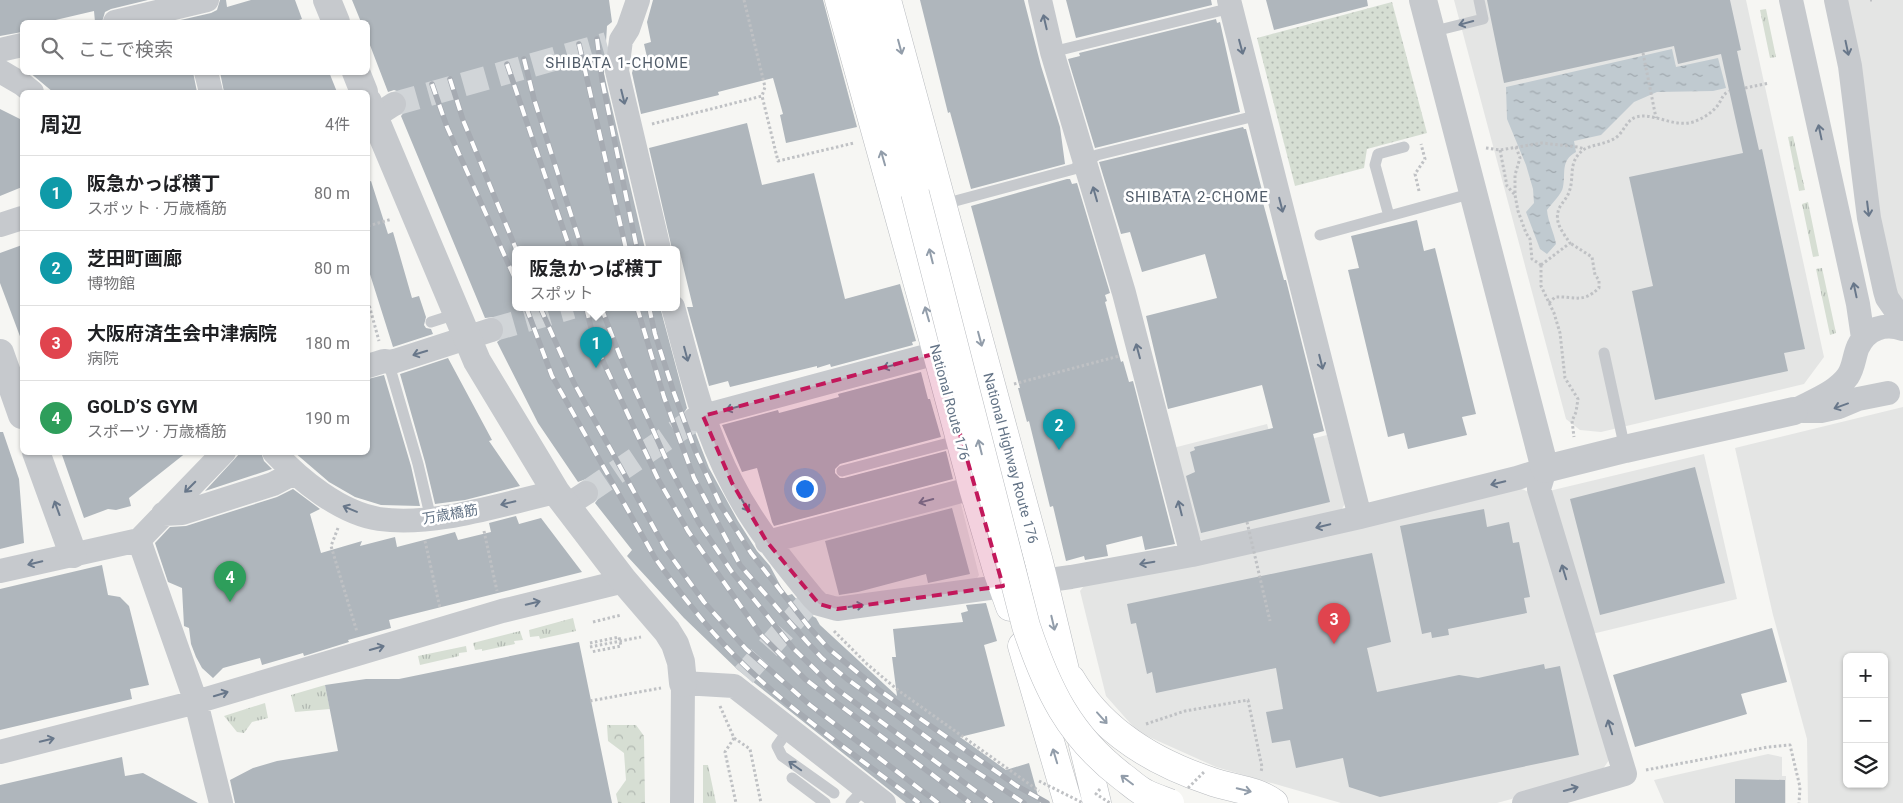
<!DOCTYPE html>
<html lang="ja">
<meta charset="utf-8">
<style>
:root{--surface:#fff;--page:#f6f6f6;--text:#202124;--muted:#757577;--line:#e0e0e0;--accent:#111827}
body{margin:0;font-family:Roboto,"Noto Sans JP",sans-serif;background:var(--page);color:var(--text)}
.controls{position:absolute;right:15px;bottom:15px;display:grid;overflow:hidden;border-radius:8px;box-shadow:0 1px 4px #0004}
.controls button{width:45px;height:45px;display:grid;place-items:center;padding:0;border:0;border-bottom:1px solid var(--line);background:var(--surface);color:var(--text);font:25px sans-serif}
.you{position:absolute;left:804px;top:488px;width:18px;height:18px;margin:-12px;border:4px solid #fff;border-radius:50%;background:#1a73e8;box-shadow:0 0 0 8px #1a73e833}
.badge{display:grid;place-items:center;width:32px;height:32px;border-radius:50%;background:var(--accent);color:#fff;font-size:16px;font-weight:700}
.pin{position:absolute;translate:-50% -41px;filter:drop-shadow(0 1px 2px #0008)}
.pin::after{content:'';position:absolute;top:26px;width:18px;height:15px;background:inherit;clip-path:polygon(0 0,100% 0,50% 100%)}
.popup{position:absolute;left:512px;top:246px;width:168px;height:65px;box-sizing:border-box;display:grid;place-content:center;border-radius:8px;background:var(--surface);filter:drop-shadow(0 1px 4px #0005);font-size:16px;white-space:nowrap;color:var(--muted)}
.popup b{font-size:19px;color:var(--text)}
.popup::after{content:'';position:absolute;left:50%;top:100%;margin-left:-10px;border:10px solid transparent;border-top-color:var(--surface)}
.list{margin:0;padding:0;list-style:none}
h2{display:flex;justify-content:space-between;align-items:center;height:65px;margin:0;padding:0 20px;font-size:21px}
h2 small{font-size:16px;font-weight:400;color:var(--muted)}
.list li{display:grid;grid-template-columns:32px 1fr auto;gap:15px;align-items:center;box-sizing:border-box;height:75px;padding:0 20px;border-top:1px solid var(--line)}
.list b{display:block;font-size:19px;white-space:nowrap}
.list p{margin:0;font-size:16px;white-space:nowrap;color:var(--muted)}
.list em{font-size:16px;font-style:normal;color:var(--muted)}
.icon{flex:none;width:28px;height:28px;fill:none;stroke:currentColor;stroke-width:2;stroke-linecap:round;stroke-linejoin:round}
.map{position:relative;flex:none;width:1903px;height:803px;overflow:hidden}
.search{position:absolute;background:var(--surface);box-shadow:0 1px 4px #0004;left:20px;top:20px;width:350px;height:55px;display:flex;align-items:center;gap:12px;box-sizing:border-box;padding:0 18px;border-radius:8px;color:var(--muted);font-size:19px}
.panel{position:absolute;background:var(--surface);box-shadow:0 1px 4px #0004;left:20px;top:90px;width:350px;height:365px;border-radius:8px}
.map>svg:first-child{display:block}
</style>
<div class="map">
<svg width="1903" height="803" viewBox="0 0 1903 803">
<defs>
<pattern id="grass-tufts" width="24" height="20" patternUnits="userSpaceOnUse" patternTransform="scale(1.25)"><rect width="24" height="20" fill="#d6ded3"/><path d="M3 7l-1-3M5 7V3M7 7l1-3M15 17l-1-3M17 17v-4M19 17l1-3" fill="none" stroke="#b1b8b1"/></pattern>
<pattern id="forest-crowns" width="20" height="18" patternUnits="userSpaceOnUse" patternTransform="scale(1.25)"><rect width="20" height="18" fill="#d6ded3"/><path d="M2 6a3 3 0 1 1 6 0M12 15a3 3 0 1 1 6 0" fill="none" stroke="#b1b8b1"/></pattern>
<pattern id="park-dots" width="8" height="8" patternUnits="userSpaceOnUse" patternTransform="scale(1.25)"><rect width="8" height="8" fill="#d6ded3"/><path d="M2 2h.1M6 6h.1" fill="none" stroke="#b1b8b1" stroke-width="1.8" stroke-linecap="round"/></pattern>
<pattern id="water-ripples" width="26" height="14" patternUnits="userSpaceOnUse" patternTransform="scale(1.25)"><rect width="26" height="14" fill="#c0cad0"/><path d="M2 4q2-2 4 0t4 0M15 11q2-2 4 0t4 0" fill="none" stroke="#a0a8ae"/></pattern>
</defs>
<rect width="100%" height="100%" fill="#f6f6f3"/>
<!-- built -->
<path fill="#e4e5e4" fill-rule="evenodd" d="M1454 0H1746L1824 357 1804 384 1601 432 1580 430 1566 419Z
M1842 0H1903V308L1892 287Z
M1903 407V803H1808L1807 739 1773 615 1735 448ZM1847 657H1884V784H1847Z
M1267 424 1274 448 1327 435 1345 503 1340 513 1208 543 1194 536 1173 448Z
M1704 454 1737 599 1592 634 1549 491Z
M1517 487 1531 493 1609 760 1599 775 1497 803H1341L1216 767 1138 732 1106 696 1080 591 1088 581Z
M951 499 961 504 979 575 974 583 834 601 824 598 785 549Z
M1768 754 1782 757V776H1786V803H1664L1654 780Z"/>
<!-- grass -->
<path fill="url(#grass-tufts)" d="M1766 9 1776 57 1770 58 1760 10Z
M1793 136 1805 190 1799 191 1788 137Z
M1808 202 1819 256 1813 257 1802 204Z
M1822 268 1836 333 1830 335 1816 269Z
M573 618 576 631 540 639 539 636 530 637 529 630Z
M520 631 523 640 514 641 515 644 482 651V649L475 650 473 643Z
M466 646 467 652 459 653V656L420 665 418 656Z
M325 685 330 709 295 712 291 695Z
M265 703 268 718 252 722 244 733 237 732 224 716Z
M703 765H708L716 803H703Z"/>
<!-- forest -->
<path fill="url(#forest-crowns)" d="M607 725H636L644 736 645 803H618L616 794 626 780 624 753 608 741Z"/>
<!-- park -->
<path fill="url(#park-dots)" d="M1392 2 1427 133 1367 149 1364 168 1295 186 1257 38Z"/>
<!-- water -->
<path fill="url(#water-ripples)" d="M1672 49 1676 67 1718 58 1726 88 1713 91 1657 92 1634 102 1601 135 1574 141 1576 152C1560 161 1566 173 1563 187 1562 194 1552 203 1547 210 1548 222 1554 232 1556 244L1547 254 1540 249 1526 212 1534 203 1533 189 1526 165 1507 119 1506 87Z"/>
<!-- building -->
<path fill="#afb6bc" d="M0 0H148L111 9 105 12 102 22H95L94 11 47 22H22V32L0 36Z
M220 0H226L227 7 251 0H295L302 19 293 22H172L211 13 217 10Z
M352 0H609L612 22 607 26 604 74 645 249H516V307H660L687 408 682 416V423L687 430 695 432 709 468 738 521 757 551 770 566 786 596 792 594 809 614 816 618 820 625 897 696 892 657H896L893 629 963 622 961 613 968 611 966 605 986 603 997 641 984 645 1005 726 960 737 1006 770 1029 763 1040 803H906L738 670 684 618 627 556 632 550 595 503 598 499 600 493 597 485 593 481 586 479 578 482 538 423 497 342 501 339 504 333V325L501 320 494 317 485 318 401 116 406 110 408 103 406 97 400 92 394 90 388 92 368 40V22H361Z
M653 0H823L857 127 786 143 780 115 783 114 773 78 718 92 719 95 641 114 632 73 633 69 649 66 644 44 651 42 647 22Z
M920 0H1024L1041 66 1060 127 1065 164 971 189 950 112 948 113Z
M1066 0H1211L1212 5 1076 38Z
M1266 0H1367L1368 6 1274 30Z
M1487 0H1730L1741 50 1737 51 1745 88 1759 150 1762 149 1805 349 1784 353 1788 371 1655 400 1632 291 1653 286 1629 177 1743 153 1721 54 1678 64 1674 46 1504 83Z
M1216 19 1217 23 1220 22 1240 112 1095 148 1068 59 1080 56 1079 53Z
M29 72H193L197 92H53Z
M220 72H329L337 92H224Z
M0 109 22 120V187L0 196Z
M747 123 762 185 814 173 845 299 900 284 916 341 912 342 913 345 831 367 830 364 817 368V366L730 387 728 381 709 386 687 307H693L679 249H672L649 148Z
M1243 127 1244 129H1246L1264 198 1262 199 1284 280H1286L1324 431 1313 434 1330 502 1201 533 1186 476 1195 472 1190 452 1195 450 1194 447 1273 428 1262 385 1168 409 1146 316 1217 298 1205 254 1142 272 1130 232 1121 234 1099 162Z
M1067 179H1070L1072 184 1077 183 1110 293 1105 295 1107 301 1105 302 1121 362 1123 361 1129 382 1133 381 1175 544 1145 550 1142 536 1106 545 1108 556 1085 560 1084 556 1066 561 1053 506 1050 507 1029 421 1027 422 1018 388H1020L971 206Z
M371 181 388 234 393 232 412 298 419 296 426 317 424 325 426 328 431 329 433 334 393 347 368 268V182Z
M1417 220 1424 251 1435 248 1476 414 1462 417 1467 435 1408 449 1404 433 1388 437 1348 270 1359 268 1351 236Z
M22 245V339H21L0 283V253Z
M448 358 492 440 489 441 520 486 465 500 435 504 425 462 400 374Z
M921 372 928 399H930L941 437 840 464 835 469V473L840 478H844L946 451 953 479 774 526 772 522 757 468 742 472 722 425 778 410 779 413 839 397 838 394Z
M384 375 411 466 420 506 381 505 355 497 329 482 294 452H368V379Z
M0 432H3L19 479 24 543 0 549Z
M61 452H187L129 498 131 506 116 510 108 509 84 518Z
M241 452H261L264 461 272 469 205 491Z
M1695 467 1725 583 1600 615 1570 499Z
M293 489 320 509 310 514 321 553 362 541 360 546 395 537 397 547 455 532 458 540 491 532 489 523 516 516 519 524 541 518 582 572 389 620 391 628 348 640 349 642 304 656 303 653 262 665 260 658 223 668 213 678 202 668 196 657 191 644 189 628 184 626 182 588 168 582 155 543 170 527 186 526 277 497Z
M952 508 970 574 928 583 926 574 858 592 839 595 825 541Z
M1484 509 1487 527 1509 522 1513 543 1519 542 1530 597 1524 598 1527 613 1448 629 1449 635 1432 638 1431 632 1422 634 1400 526Z
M1372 553 1391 642 1367 648 1377 692 1459 675 1478 678 1544 664 1545 669 1560 666 1579 755 1380 797 1349 787 1343 758 1296 768 1290 740 1272 743 1266 712 1283 709 1276 668 1156 693 1152 672 1147 674 1136 623 1131 624 1127 604Z
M102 565 108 595 120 597 129 606 149 685 130 689 132 699 0 730V589Z
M1772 628 1787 682 1741 694 1747 714 1635 747 1613 675Z
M579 642 612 803H235L230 780 253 768 277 761 338 751 325 685 366 679H399Z
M122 757 125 776 143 773 198 803H0V785Z
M1735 779 1785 780V803H1735Z"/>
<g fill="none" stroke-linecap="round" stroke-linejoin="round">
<!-- minor-tunnel -->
<path stroke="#d1d5d8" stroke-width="24" stroke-dasharray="24 12" stroke-linecap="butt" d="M394 104 607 44
M491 330 572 307
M586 493 695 419
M744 675 810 601"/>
<defs>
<path id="trunk" d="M839 0 932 335 973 488 997 570 1010 607
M862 0 915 193
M887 0 1039 562 1097 803
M1022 646 1068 803
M1071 679C1102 732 1153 762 1210 781 1231 789 1256 789 1274 803"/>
</defs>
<!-- trunk casing -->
<use href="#trunk" stroke="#b8bbbf" stroke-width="29"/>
<!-- path -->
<path stroke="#bfc1c4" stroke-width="3" stroke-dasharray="2.5 2.5" stroke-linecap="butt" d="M744 0 765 87 762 96
M1870 0H1872
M1643 53 1656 118
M1745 88 1769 83
M652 124 762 96 778 161 854 143
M1516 147 1520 158 1515 175V195L1518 211 1526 233 1530 239 1532 259 1541 265
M1486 148 1500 150 1542 143 1578 147 1584 149
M1500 150 1507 186 1515 195
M1419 191 1415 174 1425 159 1421 144
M368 226 392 219
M1541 265 1570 243C1564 234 1555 224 1558 212 1559 205 1567 199 1569 192 1575 177 1567 163 1583 150 1592 144 1607 145 1618 136 1625 129 1627 120 1636 117 1654 112 1673 128 1693 122 1702 119 1712 113 1718 105 1722 99 1722 95 1729 91
M1541 265V286L1554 313 1560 333 1565 378 1578 399 1576 412 1572 421 1574 437
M368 301 379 341
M1549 303 1555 297C1575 296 1582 304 1599 288V280L1595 275 1592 257 1570 243
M1014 384 1119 356
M338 528 331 546 357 632
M484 531 497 591
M425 541 440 608
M593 622 621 615
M834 631 867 664 899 691 1039 791
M590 643 619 637 621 646 591 652
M590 647 641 637
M590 701 661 688
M720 706 734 738 750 749 761 803
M1146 724 1185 711 1248 700 1262 767 1261 772
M734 738 725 752 736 803
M1646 770 1768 747 1790 745 1800 787 1799 803"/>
<!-- service -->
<path stroke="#c6c9cd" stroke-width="11" d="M1431 32 1483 19 1479 0
M1052 52 1231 8
M944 204 1074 169 1097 155 1259 115
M1389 216 1375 165 1378 154 1404 147
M1320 235 1473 193
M431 322 456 314
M1604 353 1625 449
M384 361 390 368 418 464 431 519
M842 471 960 440
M789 729 777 746 782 756 834 793
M792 778 825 803
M851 803 865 788"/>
<!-- minor -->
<path stroke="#c6c9cd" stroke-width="24" d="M638 0 628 29 621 40 617 71 659 249
M1040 0 1052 52 1124 293 1192 555
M1229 0 1360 517
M1791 0 1858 304 1863 338
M1836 0 1850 66 1869 218 1885 291 1887 298 1903 321
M115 22 207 0
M0 50 22 45
M0 71 22 84 32 92
M206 72 211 92
M368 121 394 104
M0 225 22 218
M673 307C689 366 703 428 732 483 753 525 783 561 813 598L819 604 837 609 1071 577 1192 555 1360 517 1517 478 1545 469
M368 366 384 361 392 362 491 330
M1794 411C1812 401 1836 393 1848 376 1854 367 1854 356 1858 347 1867 328 1885 323 1903 329
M1803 411H1821L1839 407 1858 399 1888 393
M695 419 703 416 937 353
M274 452C300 480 340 513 379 519 435 527 501 504 556 492
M566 506 586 493
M163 514 182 513 273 484 294 473
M139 540 196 702 221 803
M767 542 973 488
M0 571 139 540 224 452
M0 752 196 702 502 611 624 581
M682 803 683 683 734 686 884 803
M1524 803 1625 774 1539 489 1545 469"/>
<!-- tertiary -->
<path stroke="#c6c9cd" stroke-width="28" d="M327 0 336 22
M1423 0 1545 469 1625 449 1794 411
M356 72 364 92
M368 102 477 361 556 492 624 581 667 631 675 644 681 662 683 683
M0 353 22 415
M36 452 73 554"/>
<!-- trunk -->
<use href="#trunk" stroke="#fff" stroke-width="28"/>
<defs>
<path id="rail" d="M597 39 602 80 637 249
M579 44 626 249
M524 59 534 99 582 249
M507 64 570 249
M450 79 463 120 516 249
M432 84 447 127 516 281
M526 307 552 376 655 558C680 593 706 627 737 658 791 712 858 757 919 803
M540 307 574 383 665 548 704 602 746 649 810 705 938 803
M586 307 595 344 658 479 688 531 761 635 805 679 970 803
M601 307 620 356 670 468 699 523 732 572 793 648 831 685 992 803
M637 307 664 397 694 478 740 565 807 642 822 658 847 679 951 755 1024 803
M649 307 655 334 674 393 695 450 721 506 751 553 809 627 829 649 879 690 1017 786 1047 803"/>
</defs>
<!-- rail casing -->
<use href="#rail" stroke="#a6abb2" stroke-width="5.5"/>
<!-- rail -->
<use href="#rail" stroke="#fff" stroke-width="4" stroke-dasharray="11" stroke-linecap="butt"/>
<defs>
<path id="trunk-bridge" d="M915 193 1026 626C1047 689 1069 736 1123 777 1130 782 1137 789 1145 793 1152 797 1162 800 1170 803"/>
</defs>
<!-- trunk-bridge casing -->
<use href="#trunk-bridge" stroke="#b8bbbf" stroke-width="29" stroke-linecap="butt"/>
<!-- path-bridge -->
<path stroke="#bfc1c4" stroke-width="3" stroke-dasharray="2.5 2.5" stroke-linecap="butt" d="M1247 522 1270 621
M1039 781 1083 803
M1188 788 1205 771
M1100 789 1096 794 1110 803"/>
<!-- trunk-bridge -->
<use href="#trunk-bridge" stroke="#fff" stroke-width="28"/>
</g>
<!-- one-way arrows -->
<defs><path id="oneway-shaft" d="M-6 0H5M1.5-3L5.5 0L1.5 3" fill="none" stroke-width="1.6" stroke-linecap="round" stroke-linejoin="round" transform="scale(1.25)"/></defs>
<g stroke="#68778a">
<use href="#oneway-shaft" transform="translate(1045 22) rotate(-103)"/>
<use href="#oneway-shaft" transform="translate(1466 23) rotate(165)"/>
<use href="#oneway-shaft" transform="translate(1241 47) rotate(75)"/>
<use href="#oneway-shaft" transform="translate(1847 48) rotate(78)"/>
<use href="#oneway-shaft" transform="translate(623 97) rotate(76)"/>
<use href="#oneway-shaft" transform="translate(1820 132) rotate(-102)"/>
<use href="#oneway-shaft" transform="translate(1095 194) rotate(-106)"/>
<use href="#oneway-shaft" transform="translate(1281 205) rotate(76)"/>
<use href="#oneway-shaft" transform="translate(1868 209) rotate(83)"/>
<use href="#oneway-shaft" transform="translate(1855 290) rotate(-102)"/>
<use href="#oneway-shaft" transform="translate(1138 351) rotate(-105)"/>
<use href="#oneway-shaft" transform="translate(420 353) rotate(163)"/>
<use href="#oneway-shaft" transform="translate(686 354) rotate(75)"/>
<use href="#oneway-shaft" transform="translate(1321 362) rotate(76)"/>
<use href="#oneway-shaft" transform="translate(890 366) rotate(165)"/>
<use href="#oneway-shaft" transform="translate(1841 406) rotate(160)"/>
<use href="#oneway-shaft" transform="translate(733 408) rotate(165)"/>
<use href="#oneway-shaft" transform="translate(1498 483) rotate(166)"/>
<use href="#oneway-shaft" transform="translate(190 487) rotate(135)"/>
<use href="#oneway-shaft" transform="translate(926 501) rotate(165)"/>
<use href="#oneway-shaft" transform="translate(508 503) rotate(167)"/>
<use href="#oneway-shaft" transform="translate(745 505) rotate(59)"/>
<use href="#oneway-shaft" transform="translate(57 508) rotate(-110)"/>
<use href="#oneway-shaft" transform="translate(1180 508) rotate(-104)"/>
<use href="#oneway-shaft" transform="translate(350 509) rotate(-157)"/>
<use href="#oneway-shaft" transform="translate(1323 526) rotate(167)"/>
<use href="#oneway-shaft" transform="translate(35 563) rotate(167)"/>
<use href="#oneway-shaft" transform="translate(1147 563) rotate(170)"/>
<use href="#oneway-shaft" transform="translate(1564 572) rotate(-107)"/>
<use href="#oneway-shaft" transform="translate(533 603) rotate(-14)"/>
<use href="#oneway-shaft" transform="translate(856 606) rotate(-8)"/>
<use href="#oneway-shaft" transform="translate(377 648) rotate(-16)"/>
<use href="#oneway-shaft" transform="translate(221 694) rotate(-17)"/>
<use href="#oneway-shaft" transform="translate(1610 727) rotate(-107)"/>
<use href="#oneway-shaft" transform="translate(47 740) rotate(-14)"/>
<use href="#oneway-shaft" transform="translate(795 766) rotate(-145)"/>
<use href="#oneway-shaft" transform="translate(1571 789) rotate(-16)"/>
</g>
<g stroke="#929daa">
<use href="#oneway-shaft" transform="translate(900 47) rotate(75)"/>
<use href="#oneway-shaft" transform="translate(883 158) rotate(-106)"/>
<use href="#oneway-shaft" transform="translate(931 256) rotate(-104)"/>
<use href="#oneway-shaft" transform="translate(927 314) rotate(-106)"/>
<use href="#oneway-shaft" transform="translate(980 339) rotate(75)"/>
<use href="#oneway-shaft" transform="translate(980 447) rotate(-104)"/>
<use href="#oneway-shaft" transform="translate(1053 623) rotate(77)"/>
<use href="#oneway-shaft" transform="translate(1102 718) rotate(48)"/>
<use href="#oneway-shaft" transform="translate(1055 756) rotate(-107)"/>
<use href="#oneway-shaft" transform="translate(1127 780) rotate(-143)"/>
<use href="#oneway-shaft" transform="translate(1244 790) rotate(14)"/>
</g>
<!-- marked area -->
<path fill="#c2185b" fill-opacity="0.2" stroke="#c2185b" stroke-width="4" stroke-dasharray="10 6" stroke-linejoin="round" d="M937 353 1003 586 837 609 819 604 767 542 732 483 703 416Z"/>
<g text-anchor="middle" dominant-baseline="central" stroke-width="5" stroke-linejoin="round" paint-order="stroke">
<!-- street labels -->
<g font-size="14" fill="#637386" stroke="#fff">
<text transform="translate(950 402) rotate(75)">National Route 176</text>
<text transform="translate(1011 458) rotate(75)">National Highway Route 176</text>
<text transform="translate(450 514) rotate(-10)">万歳橋筋</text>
</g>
<!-- neighbourhood labels -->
<g font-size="15" letter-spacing="1" fill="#525d6a" stroke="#fff">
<text x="617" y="63">SHIBATA 1-CHOME</text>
<text x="1197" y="197">SHIBATA 2-CHOME</text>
</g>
</g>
</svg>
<div class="controls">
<button>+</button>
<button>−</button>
<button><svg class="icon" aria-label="layers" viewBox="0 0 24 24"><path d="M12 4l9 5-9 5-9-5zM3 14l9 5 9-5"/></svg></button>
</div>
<div class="you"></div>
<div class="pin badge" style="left:596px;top:368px;background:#0f9aa8">1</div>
<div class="popup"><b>阪急かっぱ横丁</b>スポット</div>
<div class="pin badge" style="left:1059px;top:450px;background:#0f9aa8">2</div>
<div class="pin badge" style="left:1334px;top:644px;background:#e0444e">3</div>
<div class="pin badge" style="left:230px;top:602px;background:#2e9e5b">4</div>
<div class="search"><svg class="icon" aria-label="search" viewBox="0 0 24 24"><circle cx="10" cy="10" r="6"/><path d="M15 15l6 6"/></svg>ここで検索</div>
<section class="panel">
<h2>周辺<small>4件</small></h2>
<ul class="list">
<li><span class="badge" style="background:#0f9aa8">1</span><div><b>阪急かっぱ横丁</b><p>スポット · 万歳橋筋</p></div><em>80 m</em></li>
<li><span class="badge" style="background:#0f9aa8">2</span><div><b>芝田町画廊</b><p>博物館</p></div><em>80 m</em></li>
<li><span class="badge" style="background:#e0444e">3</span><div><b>大阪府済生会中津病院</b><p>病院</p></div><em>180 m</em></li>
<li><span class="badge" style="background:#2e9e5b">4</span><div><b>GOLD’S GYM</b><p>スポーツ · 万歳橋筋</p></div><em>190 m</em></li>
</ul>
</section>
</div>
